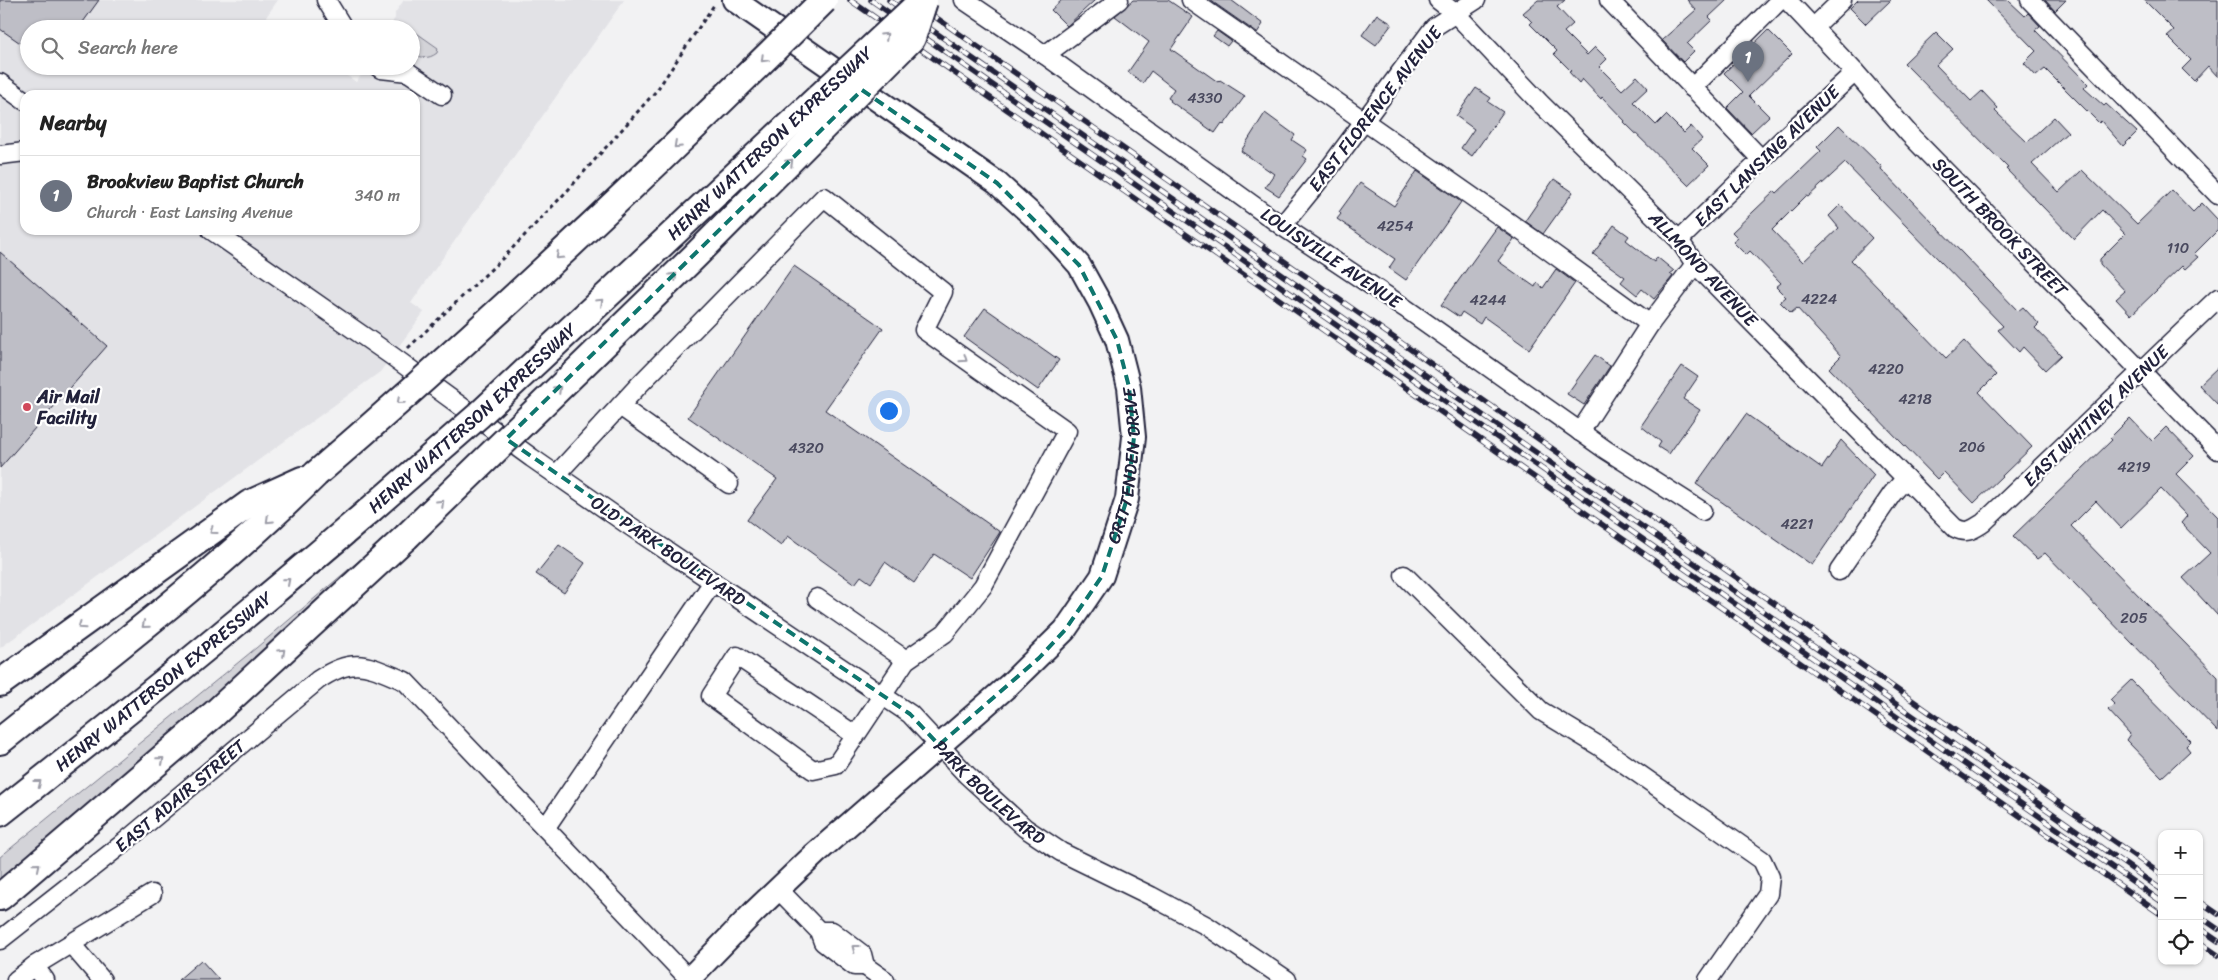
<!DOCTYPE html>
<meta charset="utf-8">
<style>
:root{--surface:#fff;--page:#f2f2f2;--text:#222;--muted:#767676;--line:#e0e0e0;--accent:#d1495b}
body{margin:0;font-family:Sriracha,sans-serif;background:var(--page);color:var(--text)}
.controls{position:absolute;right:15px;bottom:15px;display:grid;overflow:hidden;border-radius:10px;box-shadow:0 1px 4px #0004}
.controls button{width:45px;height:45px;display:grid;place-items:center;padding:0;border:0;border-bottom:1px solid var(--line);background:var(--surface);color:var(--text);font:25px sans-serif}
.you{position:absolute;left:888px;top:410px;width:18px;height:18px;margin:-12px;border:4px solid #fff;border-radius:50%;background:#1a73e8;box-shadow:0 0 0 8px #1a73e833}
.badge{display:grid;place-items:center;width:32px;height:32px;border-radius:50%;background:var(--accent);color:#fff;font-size:16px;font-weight:700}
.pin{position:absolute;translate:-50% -41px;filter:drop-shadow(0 1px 2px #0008)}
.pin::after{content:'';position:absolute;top:26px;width:18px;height:15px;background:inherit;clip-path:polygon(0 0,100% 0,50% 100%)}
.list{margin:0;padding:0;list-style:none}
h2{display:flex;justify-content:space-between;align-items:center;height:65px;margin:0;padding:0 20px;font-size:21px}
h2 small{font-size:16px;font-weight:400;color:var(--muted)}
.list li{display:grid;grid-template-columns:32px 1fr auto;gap:15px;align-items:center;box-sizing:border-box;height:80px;padding:0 20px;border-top:1px solid var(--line)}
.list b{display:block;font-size:19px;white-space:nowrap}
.list p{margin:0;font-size:16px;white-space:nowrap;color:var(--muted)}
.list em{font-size:16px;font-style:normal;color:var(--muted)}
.icon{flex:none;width:28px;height:28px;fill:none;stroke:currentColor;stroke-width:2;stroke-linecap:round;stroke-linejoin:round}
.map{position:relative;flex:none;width:2218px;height:980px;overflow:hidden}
.search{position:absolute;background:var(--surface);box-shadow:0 1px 4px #0004;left:20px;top:20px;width:400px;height:55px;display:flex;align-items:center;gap:12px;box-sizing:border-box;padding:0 18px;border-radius:28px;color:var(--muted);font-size:19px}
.panel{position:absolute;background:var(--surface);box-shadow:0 1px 4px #0004;left:20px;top:90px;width:400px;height:145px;border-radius:15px}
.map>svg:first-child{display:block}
</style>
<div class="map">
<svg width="2218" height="980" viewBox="0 0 2218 980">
<rect width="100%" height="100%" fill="#f2f2f3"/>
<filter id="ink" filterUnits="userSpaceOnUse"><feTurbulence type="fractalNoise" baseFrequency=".02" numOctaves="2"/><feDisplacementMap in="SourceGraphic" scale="10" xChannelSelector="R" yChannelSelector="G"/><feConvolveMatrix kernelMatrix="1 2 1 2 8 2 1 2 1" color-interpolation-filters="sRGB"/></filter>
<g filter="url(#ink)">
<!-- built -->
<path fill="#e2e2e6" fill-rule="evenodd" d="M0 0H278L266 17 282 29H29V66H334L356 82 368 66H411V29H388L395 18V13L404 0H624L411 303 424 312 380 372 0 648ZM25 95H415V230H25Z"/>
<!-- green -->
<path fill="#d3d3d8" stroke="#7a7a8a" d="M411 29 438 48 437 53C428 60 420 58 411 52Z
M395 530 303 622 0 882V857L256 648Z"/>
<!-- building -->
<path fill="#bebec6" stroke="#22223b" d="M0 0H99L78 29H29V49L0 29Z
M1062 0H1095L1067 26 1051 10Z
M1133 0H1168L1193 17 1171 49 1218 82 1220 80 1245 96 1224 125 1222 123 1215 133 1170 101 1171 100 1168 98 1174 89 1151 71 1143 83 1128 72 1149 42 1115 16Z
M1210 0H1231L1263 24 1257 33Z
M1538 0H1565L1557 7 1573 24 1564 32 1587 55 1595 47 1607 59 1599 67 1622 90 1637 76 1648 88 1633 102 1656 125 1666 115 1684 133 1691 126 1702 139 1692 148 1709 165 1688 185 1624 122 1625 121 1602 97 1601 99 1582 79 1579 83 1569 72 1571 71 1554 54 1557 51 1530 24 1532 22 1523 13Z
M1687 0H1727L1709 17 1712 20 1687 44 1694 51 1683 62 1662 40 1696 10Z
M1858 0H1891L1866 24 1850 8Z
M1986 0H2008L2025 16 2028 13 2040 26 2035 30 2088 84 2084 88 2104 106 2106 104 2137 132 2123 146 2101 121 2099 123 2045 69 2036 76 2024 63 2036 51Z
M2045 0H2066L2055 11Z
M2144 0H2218V77L2208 66 2194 81 2182 69 2191 60 2167 36 2174 30Z
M1377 14 1392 24 1376 45 1362 35Z
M1768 30 1792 54 1749 96 1769 116 1751 133 1727 108 1743 92 1724 73Z
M1217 31 1231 41 1227 46 1213 36Z
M1936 32 1953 49 1936 65 1971 101 1982 91 1998 108 1995 111 2027 142 2054 117 2068 132 2032 164 2059 192 2082 170 2137 224 2172 190 2193 212 2202 203 2218 220V230L2194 254 2198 257 2185 269 2182 266 2180 268 2131 315 2116 299 2125 291 2100 264V259L2125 234 2102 210 2074 239 2006 169 2008 168 1904 63Z
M1476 88 1491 98 1488 102 1503 112 1472 156 1461 148 1474 129 1456 116Z
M1265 113 1295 135 1292 140 1307 150 1303 156 1307 159 1279 196 1265 187 1274 174 1241 151Z
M1839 125 1882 167 1881 169 2018 311 2023 307 2039 324 2035 328 2061 355 2045 370 2023 347 2019 352 1998 330 2003 326 1845 163 1808 197 1806 196 1772 230 1803 262 1839 228 1829 216 1840 205 1872 238 1851 260 1946 358 1964 341 1996 375 1979 392 2032 447 1974 503 1944 472 1937 479 1829 368 1841 356 1797 308 1791 313 1780 302 1786 297 1776 287 1781 283 1750 251 1746 255 1733 242 1738 238 1732 232 1775 191 1777 193 1821 151 1817 147Z
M1417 171 1461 202 1406 280 1389 268 1395 259 1337 219 1341 214 1339 212 1360 183 1394 206Z
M1554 179 1573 192 1543 234 1525 221Z
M1614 225 1629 236 1626 240 1654 262 1657 257 1674 271 1670 274 1673 276 1654 299 1642 289 1637 295 1621 282 1625 277 1593 254Z
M1497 227 1514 239 1498 261 1535 287 1537 283 1543 288 1556 269 1575 283 1529 349 1484 317 1480 324 1462 312 1459 317 1441 305Z
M0 252 107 346 0 468Z
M794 266 883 328 825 410 1000 532 970 578 934 554 914 583 885 562 871 583 861 576 855 584 788 536 781 546 747 520 777 479 688 417Z
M985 308 1059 360 1038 390 964 337Z
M1595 355 1610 366 1584 405 1567 394Z
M1682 366 1698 377 1683 399 1700 410 1669 454 1658 447 1661 442 1641 426Z
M2218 367V405L2199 385Z
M1746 414 1822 468 1841 440 1874 475 1812 565 1696 484Z
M2130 418 2152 441 2166 427 2194 456 2176 474 2218 517V616L2183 578 2210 553 2181 523 2187 516 2161 489 2121 528 2096 501 2071 526 2218 677V732L2045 553 2037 559 2013 536 2112 440 2110 438Z
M559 545 585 563 564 593 536 574Z
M2131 680 2191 741 2186 746 2190 751 2162 777 2126 740 2130 734 2108 710 2114 704 2110 700Z
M201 960 219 980H178Z"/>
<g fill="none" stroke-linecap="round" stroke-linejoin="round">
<defs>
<g id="minor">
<path d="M326 0 344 29"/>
<path d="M964 0 1045 55 1282 226 1405 308 1606 450 1702 511"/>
<path d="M1191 0 1537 242 1650 324"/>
<path d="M1438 0 1456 14 1540 103 1679 240 1695 264 1732 302 1955 528C1967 534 1972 530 1983 523L2218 298"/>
<path d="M1609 0 1762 160"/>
<path d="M1787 0 1855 72 1910 135 2218 450"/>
<path d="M2030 0 2218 195"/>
<path d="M1813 28 1842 0"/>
<path d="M1045 55 1119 0"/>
<path d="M377 66 381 69 408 72"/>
<path d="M404 66 408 72 442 95"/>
<path d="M0 83 25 101"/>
<path d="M1692 88 1780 0"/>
<path d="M0 155 25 152"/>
<path d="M1282 226 1330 167 1434 27 1476 0"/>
<path id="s1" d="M211 230 392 356 532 458 627 524 910 714 967 775 1025 828 1061 852 1151 896 1207 926 1287 980"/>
<path d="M1679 240 1788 134 1855 72"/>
<path d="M620 406 729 484"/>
<path d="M1580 432 1650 324 1695 264"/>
<path d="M556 475 640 384 824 197 943 292 924 330 1067 431 983 586 945 633 906 660 836 765 813 770 711 696 737 656 855 735"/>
<path d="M1839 571 1892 494 1906 478"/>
<path d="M1404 575 1541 711 1599 746 1762 860 1770 877 1768 894 1708 980"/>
<path d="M817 598 906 660"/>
<path d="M546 827 713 582"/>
<path d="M778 889 819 931 823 942 854 966H865L862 954 832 931H819"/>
<path d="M0 940 121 845 318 680C355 655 368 666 405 681L689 979"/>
<path d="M71 944 102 980"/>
<path d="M34 966 152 894"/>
<path d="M865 966 885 980"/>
<path d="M16 980 34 966 45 980"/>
</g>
<g id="major">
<path id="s2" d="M688 980 754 912 815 854 1010 684 1065 630 1102 576 1127 499 1134 437 1129 387 1117 340 1100 303 1079 265 1041 223 997 183 734 0"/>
</g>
<g id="highway">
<path d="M0 683 249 504 302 480"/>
<path d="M0 741C108 655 219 571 316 474"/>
<path id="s3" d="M0 813C126 714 248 615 369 511"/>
<path d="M0 897 213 715 406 537"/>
</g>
</defs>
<!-- minor casing -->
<use href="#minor" stroke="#22223b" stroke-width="21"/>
<!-- major casing -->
<use href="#major" stroke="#22223b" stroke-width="26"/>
<!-- highway casing -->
<use href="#highway" stroke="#22223b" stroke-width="30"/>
<!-- path -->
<path stroke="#22223b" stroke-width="3" stroke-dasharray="4 4" stroke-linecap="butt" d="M408 348 504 257 568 190 657 90 714 5"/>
<!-- minor -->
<use href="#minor" stroke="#fff" stroke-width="18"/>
<!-- major -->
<use href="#major" stroke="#fff" stroke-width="22"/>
<!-- highway -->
<use href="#highway" stroke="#fff" stroke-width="26"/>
<defs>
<path id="rail" d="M850 0 2162 915
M871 0 2162 902
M889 0 2162 890
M911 0 2162 875
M2199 901 2218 914
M2199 916 2218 929
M2199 928 2218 941
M2199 942 2218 955"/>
</defs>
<!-- rail casing -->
<use href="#rail" stroke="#22223b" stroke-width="5.5"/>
<!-- rail -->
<use href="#rail" stroke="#fff" stroke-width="4" stroke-dasharray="11" stroke-linecap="butt"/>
<defs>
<g id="highway-bridge">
<path d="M316 474C492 322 660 163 824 0"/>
<path id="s4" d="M369 511 478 416 923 0"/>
<path d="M406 537 694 257 912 38 924 1"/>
</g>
</defs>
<!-- highway-bridge casing -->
<use href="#highway-bridge" stroke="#22223b" stroke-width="30" stroke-linecap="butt"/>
<!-- highway-bridge -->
<use href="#highway-bridge" stroke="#fff" stroke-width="26"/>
</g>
<!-- one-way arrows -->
<defs><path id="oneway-chevron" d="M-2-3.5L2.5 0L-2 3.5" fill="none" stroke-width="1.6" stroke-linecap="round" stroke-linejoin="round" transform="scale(1.25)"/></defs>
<g stroke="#9c9ca7">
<use href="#oneway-chevron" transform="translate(885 36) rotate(-43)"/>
<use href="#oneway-chevron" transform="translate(764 59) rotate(135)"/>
<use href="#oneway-chevron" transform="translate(677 145) rotate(137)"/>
<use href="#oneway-chevron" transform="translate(790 162) rotate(-45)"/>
<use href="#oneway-chevron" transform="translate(559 256) rotate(137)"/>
<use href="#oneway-chevron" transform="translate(674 276) rotate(-44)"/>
<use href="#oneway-chevron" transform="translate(600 302) rotate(-43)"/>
<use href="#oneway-chevron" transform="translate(964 359) rotate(35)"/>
<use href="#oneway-chevron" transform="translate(558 389) rotate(-44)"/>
<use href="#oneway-chevron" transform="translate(400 401) rotate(139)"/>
<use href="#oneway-chevron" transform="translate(441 503) rotate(-44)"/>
<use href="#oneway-chevron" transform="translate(269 520) rotate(136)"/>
<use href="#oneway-chevron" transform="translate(213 531) rotate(144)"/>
<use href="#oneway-chevron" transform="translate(287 581) rotate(-41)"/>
<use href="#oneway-chevron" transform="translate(145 625) rotate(140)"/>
<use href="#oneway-chevron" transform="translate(81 626) rotate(145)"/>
<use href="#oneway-chevron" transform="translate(282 652) rotate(-43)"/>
<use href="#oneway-chevron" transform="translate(161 760) rotate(-41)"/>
<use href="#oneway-chevron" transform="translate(38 783) rotate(-38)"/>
<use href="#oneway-chevron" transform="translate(37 866) rotate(-40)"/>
<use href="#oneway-chevron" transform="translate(855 948) rotate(-143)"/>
</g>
</g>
<!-- marked area -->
<path fill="none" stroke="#0f766e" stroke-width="4" stroke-dasharray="10 6" stroke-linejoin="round" d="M862 90 997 183 1079 265 1117 340 1129 387 1134 437 1127 499 1102 576 1065 630 1039 658 939 745 910 714 506 439Z"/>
<!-- markers -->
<circle fill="#d1495b" stroke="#fff" stroke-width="2" cx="27" cy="407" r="5"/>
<g text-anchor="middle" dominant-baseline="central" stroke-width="4.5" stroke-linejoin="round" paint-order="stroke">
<!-- number labels -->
<g font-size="15" fill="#49495e">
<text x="1205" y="98">4330</text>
<text x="1395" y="226">4254</text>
<text x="2178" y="248">110</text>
<text x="1819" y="299">4224</text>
<text x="1488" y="300">4244</text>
<text x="1886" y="369">4220</text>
<text x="1915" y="399">4218</text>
<text x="1972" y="447">206</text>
<text x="806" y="448">4320</text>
<text x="2134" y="467">4219</text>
<text x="1797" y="524">4221</text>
<text x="2134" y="618">205</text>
</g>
<!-- street labels -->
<g font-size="18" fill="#22223b" stroke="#fff">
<text transform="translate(1375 109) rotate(-52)">EAST FLORENCE AVENUE</text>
<text stroke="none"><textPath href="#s4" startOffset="544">HENRY WATTERSON EXPRESSWAY</textPath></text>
<text transform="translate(1767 156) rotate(-44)">EAST LANSING AVENUE</text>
<text transform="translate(2000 227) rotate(46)">SOUTH BROOK STREET</text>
<text transform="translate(1331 258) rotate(34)">LOUISVILLE AVENUE</text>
<text transform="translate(1703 269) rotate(47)">ALLMOND AVENUE</text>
<text transform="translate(2096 416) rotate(-44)">EAST WHITNEY AVENUE</text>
<text stroke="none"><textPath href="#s4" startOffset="139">HENRY WATTERSON EXPRESSWAY</textPath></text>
<text stroke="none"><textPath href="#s2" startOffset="694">CRITTENDEN DRIVE</textPath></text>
<text transform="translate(668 551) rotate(34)">OLD PARK BOULEVARD</text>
<text stroke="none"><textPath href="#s3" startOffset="210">HENRY WATTERSON EXPRESSWAY</textPath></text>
<text transform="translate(180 796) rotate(-40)">EAST ADAIR STREET</text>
<text stroke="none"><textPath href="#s1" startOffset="962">PARK BOULEVARD</textPath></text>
</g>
<!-- poi labels -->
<g font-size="18" font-weight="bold" fill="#22223b" stroke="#fff" text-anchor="start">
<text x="37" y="397">Air Mail<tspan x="37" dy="21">Facility</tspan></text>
</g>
</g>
</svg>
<div class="controls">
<button>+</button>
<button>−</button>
<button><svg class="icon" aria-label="locate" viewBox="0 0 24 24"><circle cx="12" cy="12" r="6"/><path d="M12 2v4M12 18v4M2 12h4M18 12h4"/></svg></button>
</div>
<div class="you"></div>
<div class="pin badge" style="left:1748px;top:82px;background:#6b7280">1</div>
<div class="search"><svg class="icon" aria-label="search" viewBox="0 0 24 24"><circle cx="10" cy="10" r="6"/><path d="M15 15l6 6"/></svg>Search here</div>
<section class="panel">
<h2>Nearby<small></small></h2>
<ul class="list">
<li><span class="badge" style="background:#6b7280">1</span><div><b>Brookview Baptist Church</b><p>Church · East Lansing Avenue</p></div><em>340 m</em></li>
</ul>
</section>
</div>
